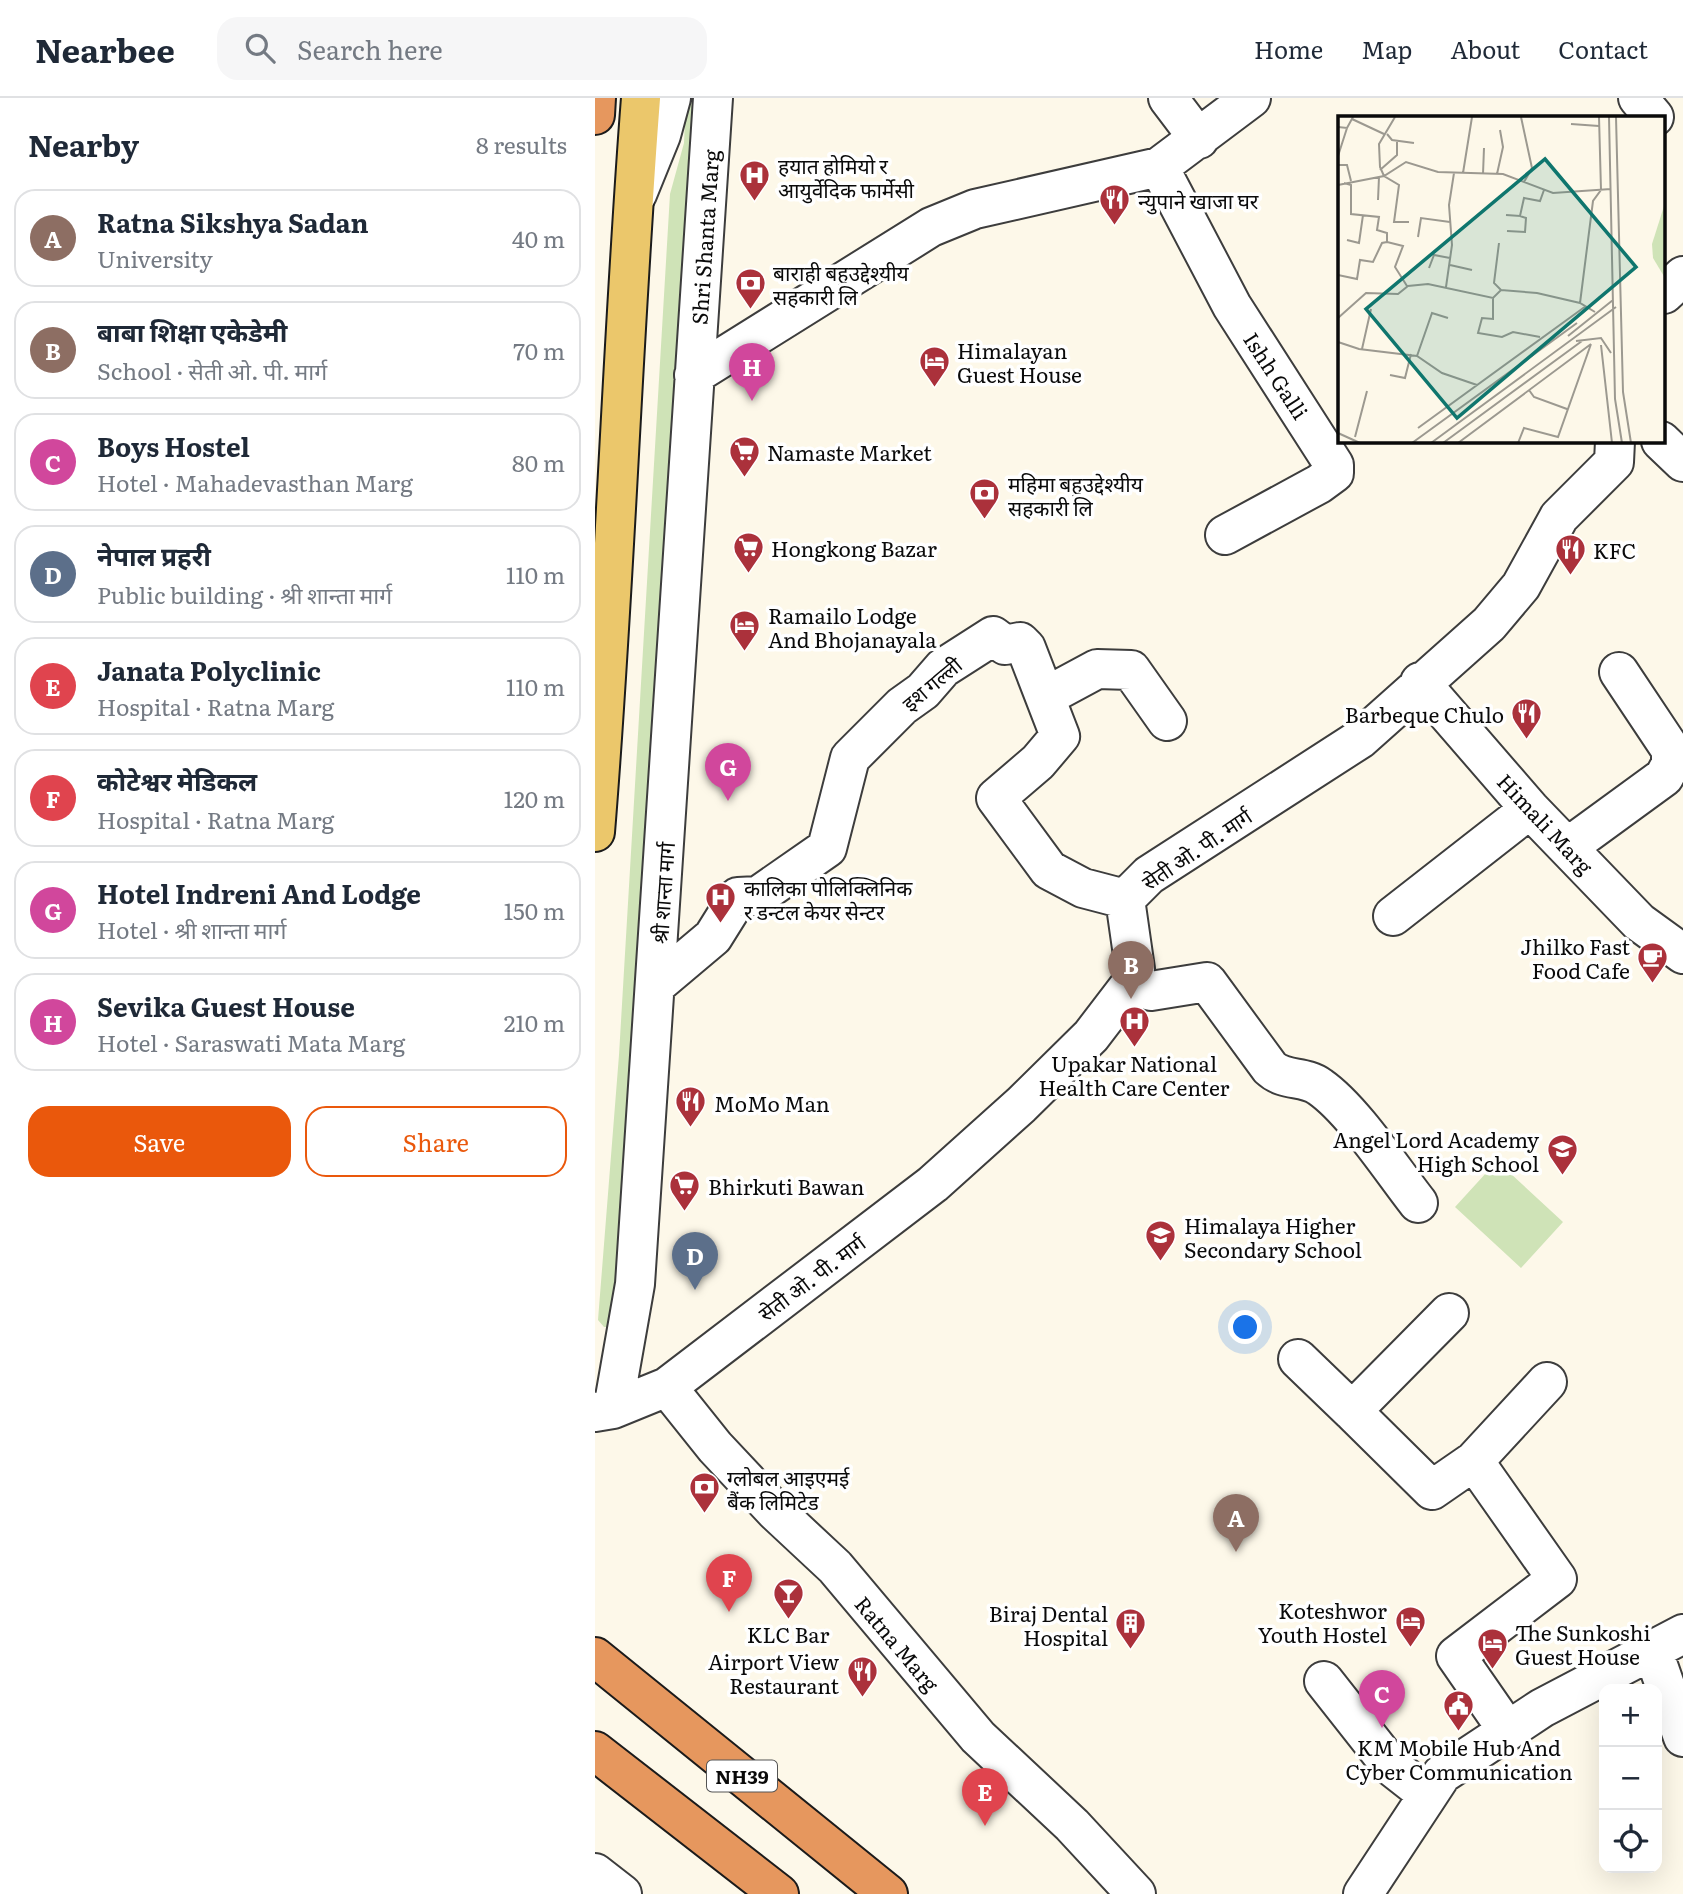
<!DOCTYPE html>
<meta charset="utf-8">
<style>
:root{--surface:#fff;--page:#f6f6f7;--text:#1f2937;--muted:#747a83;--line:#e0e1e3;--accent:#ea580c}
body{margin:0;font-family:Literata,"Noto Sans Devanagari",serif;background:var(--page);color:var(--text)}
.controls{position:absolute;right:21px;bottom:21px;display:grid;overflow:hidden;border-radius:14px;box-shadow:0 7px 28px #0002}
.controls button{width:63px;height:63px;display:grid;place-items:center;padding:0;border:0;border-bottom:2px solid var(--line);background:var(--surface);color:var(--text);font:35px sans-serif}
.you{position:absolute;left:651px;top:1230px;width:24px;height:24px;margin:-18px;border:5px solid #fff;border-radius:50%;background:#1a73e8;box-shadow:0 0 0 10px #1a73e833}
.badge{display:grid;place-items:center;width:46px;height:46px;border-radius:50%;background:var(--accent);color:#fff;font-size:23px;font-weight:700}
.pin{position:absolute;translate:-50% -58px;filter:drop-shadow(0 2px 4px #0008)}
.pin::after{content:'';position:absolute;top:37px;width:24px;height:21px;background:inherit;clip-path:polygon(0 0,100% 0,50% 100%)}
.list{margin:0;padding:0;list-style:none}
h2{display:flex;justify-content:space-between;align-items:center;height:91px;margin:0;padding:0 28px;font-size:30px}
h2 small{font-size:23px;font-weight:400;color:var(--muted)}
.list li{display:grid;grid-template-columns:46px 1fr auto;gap:21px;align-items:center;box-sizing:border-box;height:98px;margin:0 14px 14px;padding:0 14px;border:2px solid var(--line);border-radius:21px}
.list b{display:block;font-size:26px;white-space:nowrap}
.list p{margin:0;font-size:23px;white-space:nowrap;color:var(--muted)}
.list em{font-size:23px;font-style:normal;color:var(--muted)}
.actions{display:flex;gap:14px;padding:21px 28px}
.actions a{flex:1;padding:16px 0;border:2px solid var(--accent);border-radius:21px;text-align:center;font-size:24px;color:var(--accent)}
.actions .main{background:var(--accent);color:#fff}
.icon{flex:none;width:38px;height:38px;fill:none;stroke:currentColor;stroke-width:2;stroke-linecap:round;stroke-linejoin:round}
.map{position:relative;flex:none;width:1088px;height:1796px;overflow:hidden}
header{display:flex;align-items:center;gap:42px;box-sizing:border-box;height:98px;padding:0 35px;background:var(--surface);border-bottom:2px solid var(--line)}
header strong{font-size:33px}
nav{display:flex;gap:38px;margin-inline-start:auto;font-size:24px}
.search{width:490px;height:63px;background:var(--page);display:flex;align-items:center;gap:18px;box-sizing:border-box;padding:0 24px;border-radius:21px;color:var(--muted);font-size:26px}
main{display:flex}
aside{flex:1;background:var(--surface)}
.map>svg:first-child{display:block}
</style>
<header>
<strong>Nearbee</strong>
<div class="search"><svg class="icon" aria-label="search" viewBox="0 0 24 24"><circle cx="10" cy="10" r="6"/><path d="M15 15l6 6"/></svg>Search here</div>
<nav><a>Home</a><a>Map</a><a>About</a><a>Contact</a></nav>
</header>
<main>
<aside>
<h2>Nearby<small>8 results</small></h2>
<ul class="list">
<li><span class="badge" style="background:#8d6e63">A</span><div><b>Ratna Sikshya Sadan</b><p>University</p></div><em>40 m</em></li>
<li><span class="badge" style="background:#8d6e63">B</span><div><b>बाबा शिक्षा एकेडेमी</b><p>School · सेती ओ. पी. मार्ग</p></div><em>70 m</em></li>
<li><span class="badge" style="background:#d1479c">C</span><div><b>Boys Hostel</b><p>Hotel · Mahadevasthan Marg</p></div><em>80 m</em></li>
<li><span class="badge" style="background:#5c6f8a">D</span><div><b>नेपाल प्रहरी</b><p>Public building · श्री शान्ता मार्ग</p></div><em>110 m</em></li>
<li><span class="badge" style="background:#e0444e">E</span><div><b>Janata Polyclinic</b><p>Hospital · Ratna Marg</p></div><em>110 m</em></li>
<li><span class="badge" style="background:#e0444e">F</span><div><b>कोटेश्वर मेडिकल</b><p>Hospital · Ratna Marg</p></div><em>120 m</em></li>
<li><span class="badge" style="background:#d1479c">G</span><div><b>Hotel Indreni And Lodge</b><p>Hotel · श्री शान्ता मार्ग</p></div><em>150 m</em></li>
<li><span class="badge" style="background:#d1479c">H</span><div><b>Sevika Guest House</b><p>Hotel · Saraswati Mata Marg</p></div><em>210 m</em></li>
</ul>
<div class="actions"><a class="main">Save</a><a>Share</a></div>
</aside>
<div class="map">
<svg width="1088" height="1796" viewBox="0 0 1088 1796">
<rect width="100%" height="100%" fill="#fdf8e9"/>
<!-- green -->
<path fill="#cfe3b7" d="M91 0H104L31 1119 15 1229H9L3 1222 24 957 75 96 89 45Z
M902 1063 968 1124 926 1170 860 1109Z"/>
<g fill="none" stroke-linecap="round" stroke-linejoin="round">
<defs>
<path id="minor" d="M573 0 604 41
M1043 0 1059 19
M564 69 637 208 739 367V375L724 386 630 437
M42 96 66 37 76 0
M1069 196 1088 178
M99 277 336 129 380 111 564 69 656 0
M1066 343 1088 364
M825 584 935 711 1044 824 1088 856
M450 599 502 571 536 572 572 623
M973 749 1069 679 1076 666V652L1024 574
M798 818 935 711
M61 887 118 839 143 799 163 798 232 750 255 660 307 608 328 593 348 570 398 538 410 547 425 544 431 550 465 638 443 664 401 700 454 772 488 790 530 801
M535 887 556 893 612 884 675 970C690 984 709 977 725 989 758 1012 797 1072 823 1105
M854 1215 757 1313 837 1392 879 1363
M703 1261 757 1313
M72 1289 120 1349 180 1413 240 1469 383 1639 477 1727 541 1796
M18 1311 40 1186 118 0
M0 1314 18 1311 72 1289 338 1086 426 1007 496 938 535 887 540 871 530 801 554 777 765 641 894 526 926 488 964 419 1019 364 1020 343
M1058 1553 1088 1639
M729 1583 796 1668 833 1697
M913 1633 861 1558 962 1481 879 1363 952 1284
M0 1775 27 1796
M768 1796 847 1676 947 1610 1088 1536"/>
<path id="major" d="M0 734C20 490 27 245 46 0"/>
<path id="highway" d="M0 17 1 0
M0 1559 293 1796
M0 1653 184 1796"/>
</defs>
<!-- minor casing -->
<use href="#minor" stroke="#3d3d3d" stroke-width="42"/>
<!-- major casing -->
<use href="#major" stroke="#1b1b1b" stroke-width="42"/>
<!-- highway casing -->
<use href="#highway" stroke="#1b1b1b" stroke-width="42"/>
<!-- minor -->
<use href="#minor" stroke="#fff" stroke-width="38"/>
<!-- major -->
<use href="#major" stroke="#ebc76b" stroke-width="38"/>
<!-- highway -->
<use href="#highway" stroke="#e6975e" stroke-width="38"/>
</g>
<!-- icons -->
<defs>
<symbol id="hospital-pin" viewBox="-11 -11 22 30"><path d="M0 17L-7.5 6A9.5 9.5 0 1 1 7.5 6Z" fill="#ab313b" stroke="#fff"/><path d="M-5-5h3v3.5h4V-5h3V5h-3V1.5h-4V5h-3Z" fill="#fff"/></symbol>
<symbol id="restaurant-pin" viewBox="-11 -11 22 30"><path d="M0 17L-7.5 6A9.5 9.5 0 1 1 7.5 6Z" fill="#ab313b" stroke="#fff"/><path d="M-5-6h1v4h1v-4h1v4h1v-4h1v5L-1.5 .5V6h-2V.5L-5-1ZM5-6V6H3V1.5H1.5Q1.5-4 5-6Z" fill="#fff"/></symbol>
<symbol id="bank-pin" viewBox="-11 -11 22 30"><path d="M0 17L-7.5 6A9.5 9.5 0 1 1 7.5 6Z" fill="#ab313b" stroke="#fff"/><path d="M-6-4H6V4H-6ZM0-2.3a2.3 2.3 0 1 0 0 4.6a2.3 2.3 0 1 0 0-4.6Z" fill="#fff"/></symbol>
<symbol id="hotel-pin" viewBox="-11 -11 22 30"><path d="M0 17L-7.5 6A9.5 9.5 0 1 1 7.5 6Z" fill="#ab313b" stroke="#fff"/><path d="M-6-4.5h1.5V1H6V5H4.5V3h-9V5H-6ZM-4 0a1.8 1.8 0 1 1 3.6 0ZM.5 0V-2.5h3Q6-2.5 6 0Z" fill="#fff"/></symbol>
<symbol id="supermarket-pin" viewBox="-11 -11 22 30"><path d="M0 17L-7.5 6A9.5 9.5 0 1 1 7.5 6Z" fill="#ab313b" stroke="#fff"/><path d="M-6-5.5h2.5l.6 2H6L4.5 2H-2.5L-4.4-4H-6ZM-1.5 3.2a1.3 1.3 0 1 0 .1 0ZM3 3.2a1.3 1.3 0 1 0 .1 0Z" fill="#fff"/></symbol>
<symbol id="cafe-pin" viewBox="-11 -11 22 30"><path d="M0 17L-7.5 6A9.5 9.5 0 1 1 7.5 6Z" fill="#ab313b" stroke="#fff"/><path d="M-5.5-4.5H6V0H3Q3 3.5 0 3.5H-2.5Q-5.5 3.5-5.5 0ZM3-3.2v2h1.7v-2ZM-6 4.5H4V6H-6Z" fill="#fff"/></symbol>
<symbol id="school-pin" viewBox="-11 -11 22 30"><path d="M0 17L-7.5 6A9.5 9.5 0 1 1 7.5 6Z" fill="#ab313b" stroke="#fff"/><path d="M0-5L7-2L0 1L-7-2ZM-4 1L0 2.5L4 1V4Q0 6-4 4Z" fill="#fff"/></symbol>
<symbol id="bar-pin" viewBox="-11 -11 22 30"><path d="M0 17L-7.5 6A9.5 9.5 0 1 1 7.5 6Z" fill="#ab313b" stroke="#fff"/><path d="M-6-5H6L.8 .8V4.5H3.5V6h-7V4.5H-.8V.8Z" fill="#fff"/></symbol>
<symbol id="building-pin" viewBox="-11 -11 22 30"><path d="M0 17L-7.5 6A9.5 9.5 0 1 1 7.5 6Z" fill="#ab313b" stroke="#fff"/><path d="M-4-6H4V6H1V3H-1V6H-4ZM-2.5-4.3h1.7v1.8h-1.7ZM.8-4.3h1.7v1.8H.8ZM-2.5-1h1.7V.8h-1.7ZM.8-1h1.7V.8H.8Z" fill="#fff"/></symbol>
<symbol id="civic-pin" viewBox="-11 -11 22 30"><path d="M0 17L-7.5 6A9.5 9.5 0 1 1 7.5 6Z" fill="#ab313b" stroke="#fff"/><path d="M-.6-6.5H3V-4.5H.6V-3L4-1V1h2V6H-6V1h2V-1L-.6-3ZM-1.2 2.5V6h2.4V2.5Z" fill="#fff"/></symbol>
</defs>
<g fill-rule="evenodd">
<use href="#hospital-pin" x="142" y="60" width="35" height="47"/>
<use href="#restaurant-pin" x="502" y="84" width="35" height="47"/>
<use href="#bank-pin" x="138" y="168" width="35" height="47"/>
<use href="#hotel-pin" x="322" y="246" width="35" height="47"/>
<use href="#supermarket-pin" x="132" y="336" width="35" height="47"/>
<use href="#bank-pin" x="372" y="378" width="35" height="47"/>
<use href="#supermarket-pin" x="136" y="432" width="35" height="47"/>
<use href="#restaurant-pin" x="958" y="434" width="35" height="47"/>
<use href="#hotel-pin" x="132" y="510" width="35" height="47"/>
<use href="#restaurant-pin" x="914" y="598" width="35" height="47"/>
<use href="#hospital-pin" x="108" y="782" width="35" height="47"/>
<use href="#cafe-pin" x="1040" y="842" width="35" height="47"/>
<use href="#hospital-pin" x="522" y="906" width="35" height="47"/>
<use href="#restaurant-pin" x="78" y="986" width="35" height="47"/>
<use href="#school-pin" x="950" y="1034" width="35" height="47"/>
<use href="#supermarket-pin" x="72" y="1070" width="35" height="47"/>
<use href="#school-pin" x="548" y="1120" width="35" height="47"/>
<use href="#bank-pin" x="92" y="1372" width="35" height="47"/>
<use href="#bar-pin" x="176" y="1478" width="35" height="47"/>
<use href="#hotel-pin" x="798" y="1506" width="35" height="47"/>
<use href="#building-pin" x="518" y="1508" width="35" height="47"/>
<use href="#hotel-pin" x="880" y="1528" width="35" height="47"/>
<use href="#restaurant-pin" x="250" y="1556" width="35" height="47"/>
<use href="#civic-pin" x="846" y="1590" width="35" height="47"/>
</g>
<g text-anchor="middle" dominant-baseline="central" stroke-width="7" stroke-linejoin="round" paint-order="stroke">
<!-- shield labels -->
<rect fill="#fff" stroke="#545454" stroke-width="2" x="112" y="1662.5" width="70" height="31" rx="5"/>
<g font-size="19" font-weight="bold" fill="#0a0a0a">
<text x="147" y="1678">NH39</text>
</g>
<!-- poi labels -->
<g font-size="21" fill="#0a0a0a" stroke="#fff" text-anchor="start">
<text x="183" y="66">हयात होमियो र<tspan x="183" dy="24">आयुर्वेदिक फार्मेसी</tspan></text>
<text x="543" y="101">न्युपाने खाजा घर</text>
<text x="178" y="173">बाराही बहुउद्देश्यीय<tspan x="178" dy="24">सहकारी लि</tspan></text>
<text x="362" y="251">Himalayan<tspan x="362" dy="24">Guest House</tspan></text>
<text x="172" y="353">Namaste Market</text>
<text x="413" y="384">महिमा बहुउद्देश्यीय<tspan x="413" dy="24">सहकारी लि</tspan></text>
<text x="176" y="449">Hongkong Bazar</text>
<text x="998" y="451">KFC</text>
<text x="173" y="516">Ramailo Lodge<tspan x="173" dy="24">And Bhojanayala</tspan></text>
<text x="909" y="615" text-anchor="end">Barbeque Chulo</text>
<text x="149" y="788">कालिका पोलिक्लिनिक<tspan x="149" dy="24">र डन्टल केयर सेन्टर</tspan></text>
<text x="1035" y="847" text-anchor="end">Jhilko Fast<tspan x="1035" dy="24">Food Cafe</tspan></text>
<text x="539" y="964" text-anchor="middle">Upakar National<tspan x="539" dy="24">Health Care Center</tspan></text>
<text x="119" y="1004">MoMo Man</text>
<text x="944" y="1040" text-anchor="end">Angel Lord Academy<tspan x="944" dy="24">High School</tspan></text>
<text x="113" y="1087">Bhirkuti Bawan</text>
<text x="589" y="1126">Himalaya Higher<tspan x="589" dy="24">Secondary School</tspan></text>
<text x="132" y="1378">ग्लोबल आइएमई<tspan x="132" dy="24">बैंक लिमिटेड</tspan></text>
<text x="792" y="1511" text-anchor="end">Koteshwor<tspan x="792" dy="24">Youth Hostel</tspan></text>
<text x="513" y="1514" text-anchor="end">Biraj Dental<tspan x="513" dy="24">Hospital</tspan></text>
<text x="920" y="1533">The Sunkoshi<tspan x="920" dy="24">Guest House</tspan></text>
<text x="193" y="1535" text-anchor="middle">KLC Bar</text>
<text x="244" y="1562" text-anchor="end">Airport View<tspan x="244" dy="24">Restaurant</tspan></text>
<text x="864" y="1648" text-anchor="middle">KM Mobile Hub And<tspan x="864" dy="24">Cyber Communication</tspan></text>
</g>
<!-- street labels -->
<g font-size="21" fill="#0a0a0a" stroke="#fff">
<text transform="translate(109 139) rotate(-86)">Shri Shanta Marg</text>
<text transform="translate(682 277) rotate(57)">Ishh Galli</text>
<text transform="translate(336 585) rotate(-40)">इश गल्ली</text>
<text transform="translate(951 725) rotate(47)">Himali Marg</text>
<text transform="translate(601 750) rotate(-34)">सेती ओ. पी. मार्ग</text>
<text transform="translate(67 795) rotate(-86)">श्री शान्ता मार्ग</text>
<text transform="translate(216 1179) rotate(-37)">सेती ओ. पी. मार्ग</text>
<text transform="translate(303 1545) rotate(50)">Ratna Marg</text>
</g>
</g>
<!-- overview -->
<g transform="translate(743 18)">
<rect width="327" height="327" fill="#fdf8e9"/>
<path d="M327 87V162L315 142 314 128Z" fill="#cfe3b7"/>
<path fill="none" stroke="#9c9990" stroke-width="2" d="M57 1 41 28 42 51 46 60 61 69 56 106H71M183 1 194 52 186 66M271 1 277 283 284 327M278 1 285 276 293 327M14 3 46 18M233 8 261 10M0 11 9 12 15 1M49 18 54 24 76 27M0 40 9 12M0 49H9L13 65M42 54 59 39V25M125 57 134 1M145 58 146 32M159 58 165 31 162 14M6 67 13 69V98L41 101 39 114 49 117V126L65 130 57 151 69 170M0 69 46 60 68 46 100 56 165 58 215 77 273 73M40 84 41 61M168 99 182 100 186 82 202 85 206 74M169 115 187 116 188 102 182 100M80 121 83 102 112 106M9 124 21 127 25 99M161 127 156 167 163 174M112 149 134 154M91 152 96 139 112 142M0 159 19 163 22 144 35 146 44 127 49 126M108 171 114 129 111 89 116 57M155 182V203L144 202 140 217 164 221 175 216 202 221M242 187 255 85 263 74 261 1M0 202 28 177 60 178 70 170 90 168 155 182 163 174 199 177 242 187 257 196M230 220 275 184M238 225 263 222 273 237M0 226 21 233 79 240 104 257 139 269M263 229 274 327M24 233 33 193M79 240 94 197 110 202M52 259 67 262 73 238M191 274 196 281 229 293M80 312 248 190M0 317 22 327M17 321 29 275M74 327 239 207M93 327 278 191M105 327 244 225M120 327 253 228M180 327 186 312 220 321 253 228"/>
<path fill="#0f766e" fill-opacity="0.15" stroke="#0f766e" stroke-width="3.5" d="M207 43 298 151 119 302 28 193Z"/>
<rect width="327" height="327" fill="none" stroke="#0a0a0a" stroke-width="3.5"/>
</g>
</svg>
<div class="controls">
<button>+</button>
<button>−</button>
<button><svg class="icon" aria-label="locate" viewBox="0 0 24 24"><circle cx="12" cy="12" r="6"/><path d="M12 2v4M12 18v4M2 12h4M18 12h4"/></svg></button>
</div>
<div class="you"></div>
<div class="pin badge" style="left:641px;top:1454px;background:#8d6e63">A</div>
<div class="pin badge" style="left:536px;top:901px;background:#8d6e63">B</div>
<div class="pin badge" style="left:787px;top:1630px;background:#d1479c">C</div>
<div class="pin badge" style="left:100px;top:1192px;background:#5c6f8a">D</div>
<div class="pin badge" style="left:390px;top:1728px;background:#e0444e">E</div>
<div class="pin badge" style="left:134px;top:1514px;background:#e0444e">F</div>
<div class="pin badge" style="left:133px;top:703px;background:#d1479c">G</div>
<div class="pin badge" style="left:157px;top:303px;background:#d1479c">H</div>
</div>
</main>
